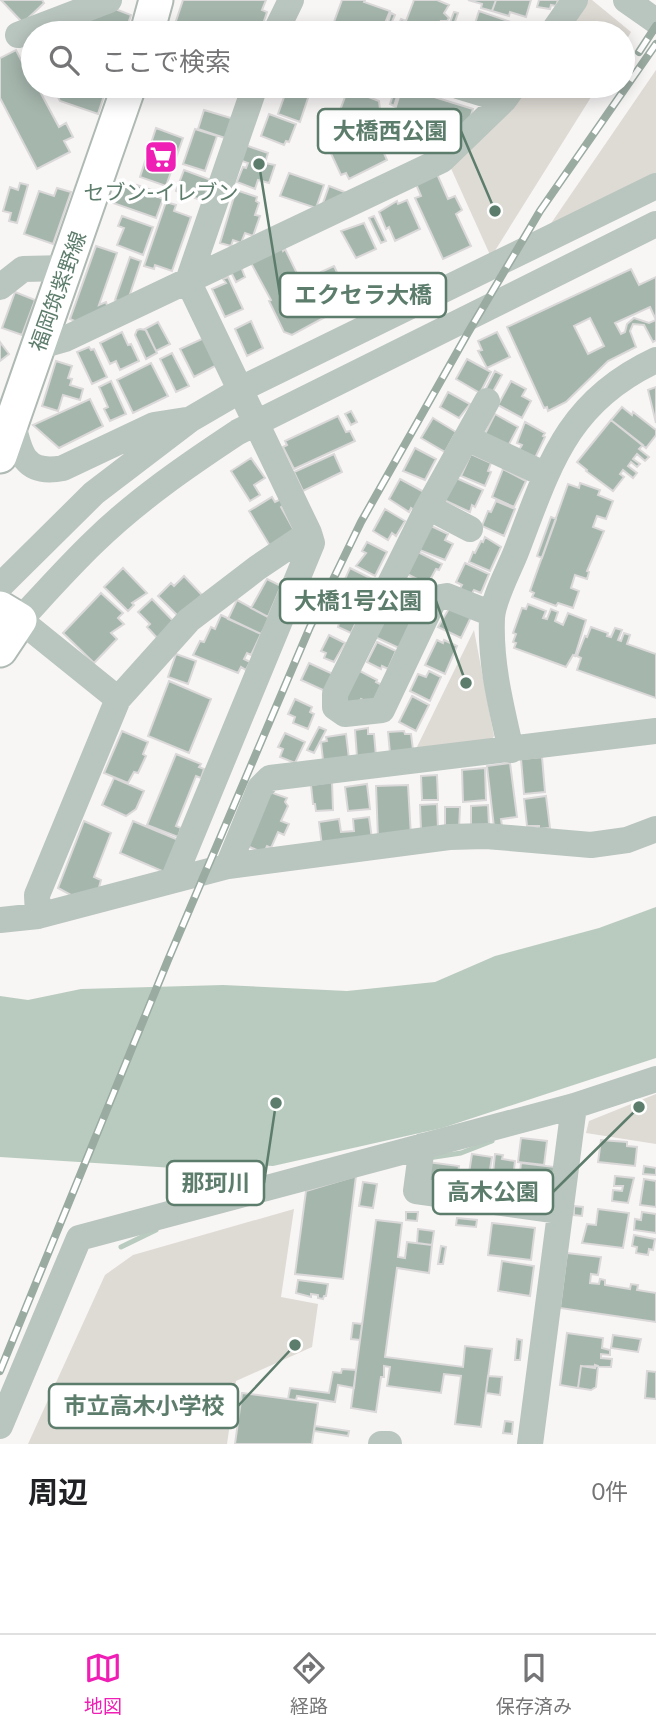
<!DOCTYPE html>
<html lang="ja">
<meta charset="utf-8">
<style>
:root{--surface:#fff;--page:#f6f6f6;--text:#202124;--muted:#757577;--line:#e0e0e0;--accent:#ef1eb5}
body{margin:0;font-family:Lato,"Noto Sans JP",sans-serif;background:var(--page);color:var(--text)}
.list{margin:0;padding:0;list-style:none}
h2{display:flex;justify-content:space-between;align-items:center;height:91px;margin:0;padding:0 28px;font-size:30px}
h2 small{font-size:23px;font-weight:400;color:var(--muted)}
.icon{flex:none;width:38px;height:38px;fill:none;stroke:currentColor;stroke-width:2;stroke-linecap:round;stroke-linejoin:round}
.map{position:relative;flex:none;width:656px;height:1444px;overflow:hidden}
.search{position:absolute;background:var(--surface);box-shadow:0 4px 18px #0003;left:21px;right:21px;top:21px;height:77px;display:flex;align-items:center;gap:18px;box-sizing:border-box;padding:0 24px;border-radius:38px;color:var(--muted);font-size:26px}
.sheet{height:189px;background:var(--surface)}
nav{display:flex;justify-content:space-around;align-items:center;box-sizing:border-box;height:98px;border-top:2px solid var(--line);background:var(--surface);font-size:19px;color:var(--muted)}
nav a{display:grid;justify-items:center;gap:4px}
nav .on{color:var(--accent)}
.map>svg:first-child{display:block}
</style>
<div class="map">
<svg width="656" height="1444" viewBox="0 0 656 1444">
<rect width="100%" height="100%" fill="#f8f5f5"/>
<!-- green -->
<path fill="#dedad4" d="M586 0H592L631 32 623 46V33H564Z
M656 70V176L541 238Z
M529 86H598L491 257 449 164 522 96Z
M474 630 494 736 490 743 415 751Z
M656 1094V1144L586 1133 589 1121Z
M294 1209 281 1297 318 1304 312 1347 236 1381 227 1444H28L105 1275 133 1255Z"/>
<!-- water -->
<path fill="#b9cbbf" d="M656 907V1058L442 1128 273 1166 218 1163 174 1168 0 1157V996L28 1000 81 989 223 985 347 991 435 982 495 956 599 928Z"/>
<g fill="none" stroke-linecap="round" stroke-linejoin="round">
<!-- stream -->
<path stroke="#b9cbbf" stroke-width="5" d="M428 1158 461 1153 492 1141
M121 1247 156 1230"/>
</g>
<!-- building -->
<path fill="#a5b6ad" stroke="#dad8d8" stroke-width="2" fill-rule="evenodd" d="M1 0H42L44 3 23 23Z
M183 0H266L262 10 267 12 260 33H172Z
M342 0H365L364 2 390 11 381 33H366L334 22Z
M414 0H437L449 5 444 13 449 18 447 21H441L442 28 436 33H395L401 19 406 21Z
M468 0H496L492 11 481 8 482 4Z
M496 0H531L526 17 510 12 509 16 492 11Z
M539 0H558L556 6 551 5 550 9 537 7Z
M110 7 131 15 125 33H55Z
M479 11 537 31 536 33H472Z
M454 12 458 13 451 33H446Z
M391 13 395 15 387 33 385 32Z
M16 50 22 62 28 59 33 69 29 71 33 79V86H37L59 127 66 123 73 137 64 141 70 152 37 169 0 98V58Z
M52 86H107L98 114 60 101Z
M288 86H312L300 122 278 114Z
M356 86H383L380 94Z
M396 86 400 87 394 106 390 104Z
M402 87 473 109 467 128 455 124 453 132 394 113Z
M348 89 379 101 382 126 389 139 379 142 387 160 349 179 346 173 341 175 327 145Z
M204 110 234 119 228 139 198 129Z
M269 114 296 124 289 142 286 141 284 145 261 136Z
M156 128 183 138 166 186 140 177Z
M195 129 217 136 205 171 183 164Z
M245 145 268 153 265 163 275 165 269 183 258 180 255 189 237 182 243 167 246 168 248 163 234 158Z
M184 170 211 180 203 201 176 191Z
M289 173 324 185 316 208 280 196Z
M437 174 448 199 455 196 462 210 456 214 471 246 443 259 415 198 421 196 416 184Z
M20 183 28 185 17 223 9 221 11 213 3 211 10 187 18 190Z
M120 184 135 190 137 185 157 192 156 196 163 199 156 218 113 203Z
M329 186 347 193 322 206Z
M57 188 71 192 53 244 24 234 39 191 54 196Z
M236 190 257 197 256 201 259 203 255 215 260 216 253 236 245 233 241 243 233 240 231 246 220 243Z
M407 200 420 229 395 241 389 227 386 229 379 212 397 201 398 204Z
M166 202 176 205 174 211 191 217 172 271 155 265 154 269 144 266Z
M122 216 153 227 143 255 117 245 124 228 118 226Z
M374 216 386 241 381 243 369 218Z
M364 223 376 249 356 258 341 231Z
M96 246 117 253 99 305 106 302 108 309 81 324 70 319Z
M281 246 283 251 285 249 309 298 318 294 327 316 292 335 284 332 269 301 271 300 251 263Z
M130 257 141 261 128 300 123 303 115 300Z
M334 266 352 305 338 311 321 272Z
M241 267 245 277 236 282 231 272Z
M631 269 639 285 656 277V340L653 342 644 325 633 324 630 331 636 347 608 361 566 402 548 411 547 407 544 408 507 327ZM650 307 656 320 649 323 634 318 627 324 625 332 621 334 615 323ZM590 318 604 346 588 354 574 326Z
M228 277 243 309 225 317 212 289 226 283 223 279Z
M15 292 35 300 22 335 2 328Z
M251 321 263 348 247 356 235 329Z
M158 322 170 344 156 351 145 329Z
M140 329 146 330 157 353 146 359 135 335 137 330Z
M122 332 128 345 131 344 139 361 120 370 116 361 110 364 100 343Z
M497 332 510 357 487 368 478 351 482 350 478 341Z
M204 338 217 365 194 377 180 349Z
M0 342 9 354 0 361Z
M89 347 91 350 94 349 107 377 92 384 77 352Z
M172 353 189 386 176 392 160 359Z
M467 359 491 372 480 393 456 379Z
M56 361 72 366 68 378 72 379 70 385 83 389 80 400 63 395 58 411 42 406Z
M151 363 168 396 133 413 117 380Z
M495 371 502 375 491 395 484 392Z
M111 381 126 414 110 421 104 409 108 407 99 387Z
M511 381 526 389 522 396 531 401 522 418 498 405Z
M656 387V423L648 390Z
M448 392 470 404 459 418 440 407Z
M90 399 103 426 59 448 33 425Z
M622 407 632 415 633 412 656 430V435L646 448 611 420Z
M351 411 357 422 351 425 345 414Z
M495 414 518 427 507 448 484 436Z
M338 416 346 432 350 431 355 441 294 469 283 447 287 445 285 441Z
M433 418 456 432 445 452 421 438Z
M611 420 643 445 639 449 649 457 645 461 637 454 633 459 640 464 637 467 631 462 628 466 637 473 633 478 623 470 620 474 624 477 613 491 586 471 587 470 577 462Z
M525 422 545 433 543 436 545 437 535 458 519 450 522 445 517 443Z
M415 448 436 459 425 480 403 471Z
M334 454 342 472 303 491 294 472Z
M471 454 491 463 488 471 491 472 485 486 461 476Z
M251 458 265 478 254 485 260 495 250 501 231 471Z
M503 469 526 481 514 507 492 497Z
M454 477 483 490 475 507 472 505 470 512 444 500Z
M400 479 424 492 414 510 411 508 409 512 389 499Z
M580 483 600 490 598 495 613 501 606 519 597 516 593 527 604 531 587 571 589 572 587 579 575 575 571 588 579 591 573 608 558 603 556 606 532 597 534 593 530 591 568 484 579 488Z
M272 497 275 502 281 499 284 505 281 507 295 532 270 546 249 511Z
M496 501 515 509 504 536 482 526 488 511 491 512Z
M385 509 405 521 396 536 392 533 388 540 373 531Z
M551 517 556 519 542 558 537 556Z
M429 525 448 534 445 540 453 544 445 560 417 549Z
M485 537 501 547 490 571 469 562 473 552 475 553 481 541 483 542Z
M367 542 387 552 375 576 356 566 366 553 362 551Z
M416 551 442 564 439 570 436 569 430 580 427 579 425 583 405 573Z
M465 563 489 574 481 593 474 590 471 595 459 590 462 585 456 582Z
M123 568 147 593 132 603 134 605 128 611 104 587Z
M350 568 376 581 366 600 341 588Z
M184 576 202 595 179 617 158 596 171 583 174 586Z
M267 579 281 586 268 617 251 608Z
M101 593 123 613 118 618 124 624 111 633 117 639 94 663 63 633Z
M152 599 176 624 159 640 147 627 150 624 138 612Z
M237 600 270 618 261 634 228 619Z
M337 600 355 609 354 611 360 614 351 633 338 627 339 623 329 618Z
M528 604 546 611 543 618 547 619 551 609 558 612 555 621 563 625 568 613 586 620 575 656 573 655 566 667 514 648 516 643 513 642 516 634 513 633 522 608 526 609Z
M450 607 471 617 461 638 438 627Z
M385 610 413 624 401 649 373 636Z
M221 615 261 634 251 655 247 653 244 659 250 662 246 670 241 667 238 673 193 655 200 641 204 642 211 627 215 629Z
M591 627 608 633 607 636 611 637 615 628 622 630 618 640 621 641 624 633 630 635 627 644 656 654V698L577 670 581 658 577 656 585 636 587 637Z
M329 635 345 643 334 662 324 658 326 653 321 651Z
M437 640 443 643 444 640 457 646 445 674 425 665Z
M377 642 396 651 388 669 382 666 381 669 367 662Z
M176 654 196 661 188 684 168 677Z
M309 663 333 674 325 691 301 680Z
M358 670 377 680 376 682 382 685 372 704 361 699 357 707 343 699Z
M429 671 441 677 430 701 410 691 418 674 426 677Z
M169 681 211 699 189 753 148 736Z
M412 696 429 705 416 731 399 722Z
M295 699 312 707 310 712 314 714 308 729 293 723 295 717 288 714Z
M319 727 326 730 314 753 307 750Z
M368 728V734H374L376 756 357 757 355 730Z
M122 731 148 742 143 754 146 756 138 773 134 772 128 783 104 773Z
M404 731 405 734H411L413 750 390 753 388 732Z
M285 733 305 742 295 763 280 757 283 749 278 747Z
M346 734 349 759 323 760 321 742 327 741 326 737Z
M176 754 201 764 199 767 204 769 201 778 196 776 176 826 181 828 178 837 147 825Z
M542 757 545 792 524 794 521 759Z
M510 763 517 817 501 819 502 826 494 827 487 766Z
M485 768 486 800 463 802 462 770Z
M437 775 438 800H422L421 776Z
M114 778 144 791 136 809 126 816 102 805Z
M332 782 333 810 316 811 315 804H313L311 785Z
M367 784 370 809 348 811 345 787Z
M408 785 411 836 378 838 376 786Z
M270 792 287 798 285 802 288 806 281 821 289 824 284 835 278 832 271 848 267 846 264 853 247 846Z
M546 796 550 828 539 829V826H527L524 799Z
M437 804 438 829 421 830 420 805Z
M488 805 489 826H471V806Z
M445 807H460L459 829H445Z
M369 817 372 839 322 846 319 822 339 819 341 832 354 831 353 819Z
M84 821 111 833 94 877 101 880 97 895 80 900 58 888Z
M133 821 188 844 169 874 120 853Z
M521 1138 547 1141 544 1165 518 1162Z
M601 1140 627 1142V1146L637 1147 635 1166 598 1162Z
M472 1154 492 1157 488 1182 468 1179Z
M495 1154 503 1155 502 1159 515 1161 511 1197 499 1196 501 1184 492 1183Z
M427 1162 459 1166 456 1187 425 1184Z
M521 1163 555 1167 549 1196 518 1191Z
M644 1166 656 1168V1175L643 1174Z
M356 1176 343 1279 295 1274 306 1191Z
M615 1176 634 1178 628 1203 612 1201 613 1190 622 1191 623 1186H614Z
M644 1179 656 1181V1207L640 1205Z
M363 1182 377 1184 373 1208 359 1206Z
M574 1206 583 1207 582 1216 574 1215Z
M598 1209 629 1213 623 1248 582 1243 587 1224 596 1225Z
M406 1212H418L417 1221 406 1220Z
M642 1212 656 1214V1233L634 1230 635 1219 641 1220Z
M457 1218 477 1220 476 1227 456 1225Z
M376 1220 402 1223 398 1257 405 1258 407 1242 432 1245 429 1273 397 1268 385 1357 463 1367 465 1346 492 1349 481 1427 455 1424 461 1376 444 1374 441 1393 387 1386 390 1367 384 1366V1377H381L376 1412 351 1408Z
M492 1223 535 1228 531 1260 488 1255Z
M418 1229 434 1231 432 1245 417 1243Z
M634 1235 655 1239 653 1250 649 1249 648 1255 636 1253 637 1247 632 1246Z
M441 1246 446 1247 443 1264H438Z
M567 1253 601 1257 598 1275 591 1274 590 1283 599 1284 600 1279 605 1280V1285L630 1289 631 1284 638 1285 637 1290 656 1293V1322L560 1308Z
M502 1261 534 1266 530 1296 498 1291Z
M298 1280 328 1284 326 1296H324L323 1299 318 1298V1295L311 1294V1297L296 1293Z
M353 1323 362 1324 360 1340 351 1339Z
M567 1333 603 1338 602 1348 610 1350V1355L601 1354V1358L612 1359 611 1367 581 1366 578 1388 560 1385Z
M613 1335 641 1339 638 1352 611 1348Z
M517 1339 522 1340 520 1360H515Z
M595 1365 598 1366 596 1387 591 1390 578 1388 581 1366 595 1368Z
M342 1369 356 1370 354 1388 338 1385 335 1402 297 1396 296 1400 288 1399 290 1388 329 1393 333 1372 341 1373Z
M647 1371 656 1372V1399L645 1398Z
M488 1376 502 1377 500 1395 486 1393Z
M242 1393 318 1403 312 1444H235Z
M505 1421 513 1422 512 1434 503 1433Z
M315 1426 349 1431 348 1436 314 1431Z"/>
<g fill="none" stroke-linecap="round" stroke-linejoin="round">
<defs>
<path id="major" d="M147 33 156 0
M0 456 129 86
M0 608 20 620 0 650"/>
</defs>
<!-- major casing -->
<use href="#major" stroke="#aebab3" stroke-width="37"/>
<!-- minor -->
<path stroke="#b9c5bf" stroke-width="26" d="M626 0 656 21
M275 33 291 0
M552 33 575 0
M18 35 109 0
M458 86 504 100
M0 287 23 269 66 268
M39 342 51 343 65 339 442 160 504 100 514 86
M487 401 428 507 335 694V707L345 714 382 710 435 598 447 596 492 614
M12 419C19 451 23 476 63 468L154 425 186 420
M467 438 546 475
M428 507 470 529
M0 586 94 493 191 419 251 384 656 186
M118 699 189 620 257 568 309 533 188 281 255 86
M511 750C501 706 490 663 492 618 493 599 509 570 516 552 549 466 566 402 656 360
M228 866 449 837 486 836 591 845 627 840 656 829
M173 880 312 543 309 533
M38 916 37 895 118 699 20 620C44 594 68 567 94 542 137 500 188 465 238 432L656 224
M0 920 38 916 228 866 260 788 270 778 656 731
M422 1146 416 1191 560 1211
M0 1426 79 1238 574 1106 656 1079
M381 1444H389
M530 1444 574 1106"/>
<!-- major -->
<use href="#major" stroke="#fff" stroke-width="33"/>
<defs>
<path id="rail" d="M639 52 656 26
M0 1371 168 960 310 627 361 522 469 331 540 211 656 44"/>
</defs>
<!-- rail casing -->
<use href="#rail" stroke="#9aaba2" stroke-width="8"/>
<!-- rail -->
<use href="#rail" stroke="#fff" stroke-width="5" stroke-dasharray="16" stroke-linecap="butt"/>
</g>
<!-- icons -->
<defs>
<symbol id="supermarket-square" viewBox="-11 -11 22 22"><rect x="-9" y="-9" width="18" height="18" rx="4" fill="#ef1eb5" stroke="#fff"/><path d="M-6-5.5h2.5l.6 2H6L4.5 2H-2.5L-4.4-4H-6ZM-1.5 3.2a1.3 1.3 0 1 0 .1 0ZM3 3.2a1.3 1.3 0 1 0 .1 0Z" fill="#fff"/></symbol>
</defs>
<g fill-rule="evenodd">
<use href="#supermarket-square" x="142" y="138" width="38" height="38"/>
</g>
<g text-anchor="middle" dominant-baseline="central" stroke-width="7" stroke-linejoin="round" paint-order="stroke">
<!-- poi labels -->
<g font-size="21" fill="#5d7d6c" stroke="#fff">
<text x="161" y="191">セブン-イレブン</text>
</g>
<!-- street labels -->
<g font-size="21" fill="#5d7d6c" stroke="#fff">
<text transform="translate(57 291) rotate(-70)">福岡筑紫野線</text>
</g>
</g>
<!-- callouts -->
<path fill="none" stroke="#5d7d6c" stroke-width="2.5" d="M495 211L461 131M259 164L280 295M466 683L436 601M276 1103L264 1183M639 1107L553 1192M295 1345L238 1406"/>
<g fill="#5d7d6c" stroke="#fff" stroke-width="2.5">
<circle cx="495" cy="211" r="7"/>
<circle cx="259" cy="164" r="7"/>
<circle cx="466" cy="683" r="7"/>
<circle cx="276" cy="1103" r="7"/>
<circle cx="639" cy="1107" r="7"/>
<circle cx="295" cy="1345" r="7"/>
</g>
<g fill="#fff" stroke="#5d7d6c" stroke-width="2.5">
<rect x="318" y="109" width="143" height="44" rx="7"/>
<rect x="280" y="273" width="166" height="44" rx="7"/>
<rect x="280" y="579" width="156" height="44" rx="7"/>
<rect x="167" y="1161" width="97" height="44" rx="7"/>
<rect x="433" y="1170" width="120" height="44" rx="7"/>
<rect x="49" y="1384" width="189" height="44" rx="7"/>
</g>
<g font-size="23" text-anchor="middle" font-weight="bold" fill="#5d7d6c">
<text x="390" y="139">大橋西公園</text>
<text x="363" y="303">エクセラ大橋</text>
<text x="358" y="609">大橋1号公園</text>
<text x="216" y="1191">那珂川</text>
<text x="493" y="1200">高木公園</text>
<text x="144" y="1414">市立高木小学校</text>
</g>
</svg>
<div class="search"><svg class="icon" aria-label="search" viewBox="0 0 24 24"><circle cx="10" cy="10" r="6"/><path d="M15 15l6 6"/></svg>ここで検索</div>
</div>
<section class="sheet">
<h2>周辺<small>0件</small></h2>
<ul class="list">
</ul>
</section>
<nav>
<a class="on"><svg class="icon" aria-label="map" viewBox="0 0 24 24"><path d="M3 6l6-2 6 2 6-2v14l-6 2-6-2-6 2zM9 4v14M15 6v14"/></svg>地図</a>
<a><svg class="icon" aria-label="directions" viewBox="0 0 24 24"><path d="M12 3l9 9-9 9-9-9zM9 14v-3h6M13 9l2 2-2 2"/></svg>経路</a>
<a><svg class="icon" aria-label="saved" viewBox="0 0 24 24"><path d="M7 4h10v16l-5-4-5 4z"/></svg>保存済み</a>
</nav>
